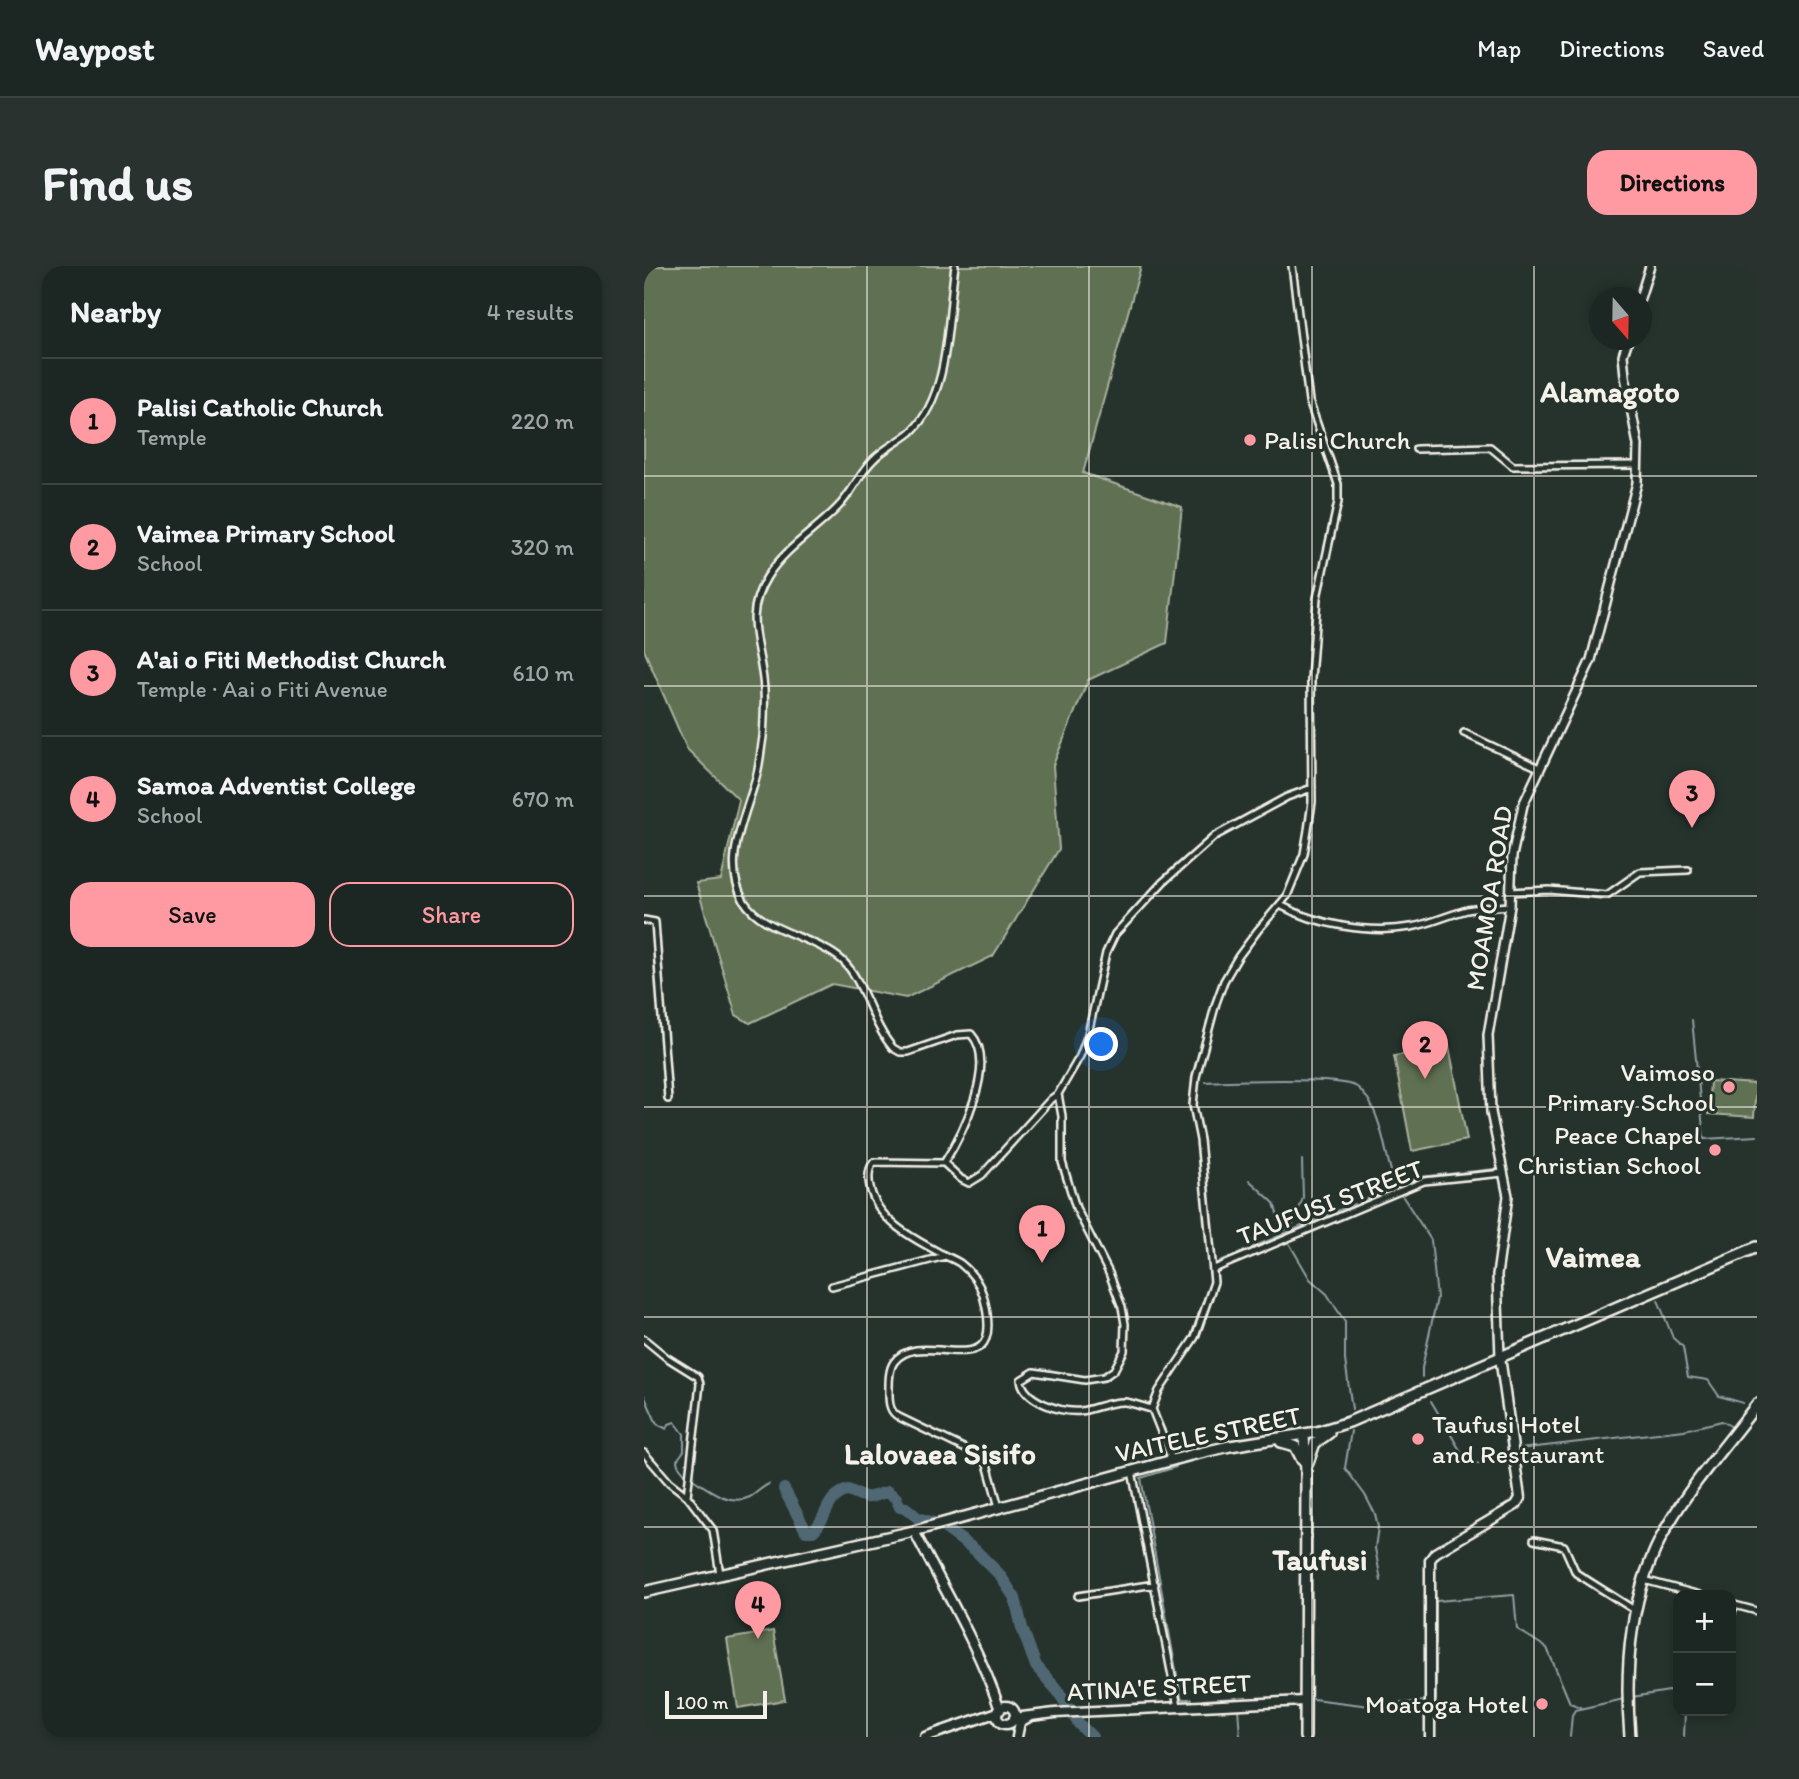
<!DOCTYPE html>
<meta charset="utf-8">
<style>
:root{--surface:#1c2622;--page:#29322f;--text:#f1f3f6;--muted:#a0a5a5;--line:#3a4340;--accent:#ff9aa2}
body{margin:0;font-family:Itim,sans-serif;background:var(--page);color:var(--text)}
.controls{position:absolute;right:21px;bottom:21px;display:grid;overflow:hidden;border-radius:14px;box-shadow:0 4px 10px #0003}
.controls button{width:63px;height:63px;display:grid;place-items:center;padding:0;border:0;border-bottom:2px solid var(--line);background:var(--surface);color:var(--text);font:35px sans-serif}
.compass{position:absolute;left:945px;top:21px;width:63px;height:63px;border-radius:50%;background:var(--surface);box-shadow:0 4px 10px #0003;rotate:160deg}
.scale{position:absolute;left:21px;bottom:18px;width:102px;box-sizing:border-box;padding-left:7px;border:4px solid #f4f1e8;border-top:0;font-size:19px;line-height:24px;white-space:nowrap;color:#f4f1e8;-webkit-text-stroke:5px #26332d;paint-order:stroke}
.you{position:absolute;left:458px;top:779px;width:24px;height:24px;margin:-18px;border:5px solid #fff;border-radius:50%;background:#1a73e8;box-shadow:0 0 0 10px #1a73e833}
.badge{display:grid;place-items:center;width:46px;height:46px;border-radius:50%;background:var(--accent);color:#111;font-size:23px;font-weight:700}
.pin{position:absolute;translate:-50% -58px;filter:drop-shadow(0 2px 4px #0008)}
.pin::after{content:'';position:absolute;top:37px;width:24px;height:21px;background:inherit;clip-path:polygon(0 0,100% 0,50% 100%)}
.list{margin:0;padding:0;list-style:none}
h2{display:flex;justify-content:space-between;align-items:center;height:91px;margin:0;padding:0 28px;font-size:30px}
h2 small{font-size:23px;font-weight:400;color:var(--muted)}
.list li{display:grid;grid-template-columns:46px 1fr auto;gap:21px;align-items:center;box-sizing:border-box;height:126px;padding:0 28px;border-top:2px solid var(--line)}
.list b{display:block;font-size:26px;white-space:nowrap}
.list p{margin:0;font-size:23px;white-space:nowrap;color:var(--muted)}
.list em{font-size:23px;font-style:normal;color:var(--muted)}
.actions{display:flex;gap:14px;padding:21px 28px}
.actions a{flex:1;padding:16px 0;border:2px solid var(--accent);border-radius:21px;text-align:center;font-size:24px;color:var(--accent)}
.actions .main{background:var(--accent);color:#111}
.map{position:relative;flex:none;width:1113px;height:1471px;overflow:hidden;border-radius:21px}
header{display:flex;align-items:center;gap:42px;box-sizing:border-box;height:98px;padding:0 35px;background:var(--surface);border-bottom:2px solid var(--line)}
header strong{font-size:33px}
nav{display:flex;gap:38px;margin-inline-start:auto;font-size:24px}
.intro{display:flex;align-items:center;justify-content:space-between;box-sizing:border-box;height:168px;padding:0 42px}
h1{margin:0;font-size:49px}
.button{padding:18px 32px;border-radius:21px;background:var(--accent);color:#111;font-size:24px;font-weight:700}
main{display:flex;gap:42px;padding:0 42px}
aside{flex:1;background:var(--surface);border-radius:21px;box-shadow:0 4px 10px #0003}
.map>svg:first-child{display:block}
</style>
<header>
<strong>Waypost</strong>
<nav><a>Map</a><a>Directions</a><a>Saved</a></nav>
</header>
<div class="intro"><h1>Find us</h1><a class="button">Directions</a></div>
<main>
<aside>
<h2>Nearby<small>4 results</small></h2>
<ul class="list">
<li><span class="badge">1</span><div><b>Palisi Catholic Church</b><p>Temple</p></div><em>220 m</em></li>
<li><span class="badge">2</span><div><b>Vaimea Primary School</b><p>School</p></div><em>320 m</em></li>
<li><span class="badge">3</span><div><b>A'ai o Fiti Methodist Church</b><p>Temple · Aai o Fiti Avenue</p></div><em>610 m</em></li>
<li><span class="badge">4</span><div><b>Samoa Adventist College</b><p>School</p></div><em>670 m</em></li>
</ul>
<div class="actions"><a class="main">Save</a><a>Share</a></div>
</aside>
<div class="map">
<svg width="1113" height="1471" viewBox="0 0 1113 1471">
<rect width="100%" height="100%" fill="#26332d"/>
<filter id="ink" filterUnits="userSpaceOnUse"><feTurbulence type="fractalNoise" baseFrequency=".0143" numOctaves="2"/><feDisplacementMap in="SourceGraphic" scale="14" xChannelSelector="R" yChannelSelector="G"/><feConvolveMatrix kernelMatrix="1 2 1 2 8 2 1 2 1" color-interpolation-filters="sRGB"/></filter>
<g filter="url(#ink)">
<!-- green -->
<path fill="#607052" stroke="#aab09d" stroke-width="2" d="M0 0H497L439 207 538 241 523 377 444 414 409 499 415 583 349 690 262 732 188 718 106 757 92 749 52 617 77 614 95 534 43 483 0 384Z
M805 780 823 874 768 885 750 790Z
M1066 815 1112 818 1110 851 1064 848Z
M129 1365 141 1434 94 1442 83 1373Z"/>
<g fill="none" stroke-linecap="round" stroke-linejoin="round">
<!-- stream -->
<path stroke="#919ea2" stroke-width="2" d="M1048 754 1060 873 1113 870
M561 816C587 815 696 810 713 821 716 823 721 830 724 833 740 859 741 892 752 921
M605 914 630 937 639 968
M743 925 776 911 851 903
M759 931 787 974 793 1032 778 1102V1111
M717 936 736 928
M653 948 659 932 658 894
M681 950 710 938
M638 966 649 958V954
M645 977 666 1013 683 1028 701 1056V1094L708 1143
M607 982 674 953
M576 995 601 985
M1014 1034 1029 1072 1039 1081 1044 1111 1064 1114 1075 1130 1099 1137
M0 1129 13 1158 23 1163 25 1158 31 1156 40 1168V1185L33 1194 34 1199 42 1209
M787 1135 823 1196 837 1198 857 1189
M512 1145 521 1164
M707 1165 701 1202 721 1229 731 1248 734 1261 731 1282 737 1315
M525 1175 529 1191
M875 1183 1040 1164 1078 1155 1088 1161
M531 1196 532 1201 497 1212 537 1431 539 1433H548
M47 1212C63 1222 85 1241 106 1231 112 1228 116 1222 125 1218
M792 1379V1335L870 1329 873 1363 903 1382 926 1437 936 1441
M792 1390V1434
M988 1431 1025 1425 1034 1429
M669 1433 726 1440 782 1435
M559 1434 593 1432V1436
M594 1441 596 1471
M926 1471 928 1449 931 1444 980 1433
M1040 1471 1041 1445"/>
<!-- river -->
<path stroke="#4f6773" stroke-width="12" d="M140 1223 162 1265H169C186 1250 179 1233 204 1224 232 1235 217 1232 244 1226L252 1232 256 1241 262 1242 274 1252 298 1260 331 1284 355 1308 371 1332 378 1362 392 1400 414 1425 435 1458 448 1471"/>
<defs>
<path id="minor" d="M311 0C303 51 307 128 267 166 255 176 240 182 229 194 215 208 208 227 194 241 171 265 141 282 123 311 97 353 118 381 120 424 121 439 120 456 119 471 117 483 116 496 113 508 103 549 76 595 100 635 119 666 173 671 199 695 220 715 228 759 249 782L256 786H264L313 769 327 768C354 797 318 869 300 897L317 913 325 917 338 909 407 833 414 828
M772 183 846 181 869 200 994 199
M820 467 895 502
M866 626 905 624 963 629 996 606 1044 604
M636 639C673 659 725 668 767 661 786 658 804 649 823 644 837 641 852 641 866 640
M0 654 11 656 24 833
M300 897 230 896C224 903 224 912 226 921 233 955 270 973 298 988 305 992 312 994 317 998 327 1006 335 1016 339 1029 366 1128 278 1058 250 1096 244 1104 245 1119 245 1128 245 1138 246 1146 255 1151L334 1189 343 1198 355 1241
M570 1003 780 915 859 907
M188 1020 301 990
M0 1073 22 1091 54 1111 56 1118 43 1230
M508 1143C499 1141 489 1137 481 1136 465 1135 451 1143 437 1145 417 1147 380 1135 377 1114L390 1106 441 1114 460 1111 470 1104 480 1085 481 1058 478 1041 465 1007 432 942 418 896V850L414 828 436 790 444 768 462 687 471 668 519 616 571 570 643 531 668 522
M0 1187 25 1216 43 1230 69 1264 76 1308
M528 1194 508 1143 515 1125 551 1071 570 1016 556 874 549 839 552 811 572 737 580 715 594 691 614 664 643 630 660 588 664 564 668 536 667 413 673 332 694 236V218L665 135 648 0
M488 1205 534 1441
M890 1274 920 1280 932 1307 992 1345
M1000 1314 1056 1329
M434 1330 511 1318
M1087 1338 1113 1345
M1087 1350 1090 1339"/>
<path id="tertiary" d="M996 32 1006 0
M856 1091 853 1009 864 930 847 846 844 769 866 640 868 590 879 539 947 394 993 217 994 179 981 110 979 89 984 74"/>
<path id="secondary" d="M270 1265C300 1323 335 1381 356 1444
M353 1449a9 9 0 1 1 18 0a9 9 0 1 1-18 0Z
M370 1452 411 1447 661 1435
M281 1471 354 1446
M373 1471 376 1456 385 1451
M786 1471V1294L791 1287 872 1239 876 1232 856 1091"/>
<path id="primary" d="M660 1169 662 1206 661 1471
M637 1176 651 1180 658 1194
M664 1197 671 1177 685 1167
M0 1326 270 1265 547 1189 586 1180 673 1166 705 1156 1113 981
M986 1471C980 1397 986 1324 1024 1259 1049 1216 1083 1178 1113 1138"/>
</defs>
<!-- minor casing -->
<use href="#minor" stroke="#f4f1e8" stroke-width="10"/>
<!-- tertiary casing -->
<use href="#tertiary" stroke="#f4f1e8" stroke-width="12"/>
<!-- secondary casing -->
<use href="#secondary" stroke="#f4f1e8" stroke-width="13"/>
<!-- primary casing -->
<use href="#primary" stroke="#f4f1e8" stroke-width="14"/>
<!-- minor -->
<use href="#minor" stroke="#26332d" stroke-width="5"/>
<!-- tertiary -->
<use href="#tertiary" stroke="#26332d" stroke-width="7"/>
<!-- secondary -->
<use href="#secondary" stroke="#26332d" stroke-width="8"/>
<!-- primary -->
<use href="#primary" stroke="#26332d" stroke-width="9"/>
</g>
</g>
<!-- grid -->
<path fill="none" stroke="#f4f1e8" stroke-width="2" stroke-opacity="0.55" d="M223 0V1471M445 0V1471M668 0V1471M890 0V1471M0 210H1113M0 420H1113M0 630H1113M0 841H1113M0 1051H1113M0 1261H1113"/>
<!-- markers -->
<g fill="#ff9aa2" stroke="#26332d" stroke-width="2.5">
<circle cx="606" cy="174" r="7"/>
<circle cx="1085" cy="821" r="7"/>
<circle cx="1071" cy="884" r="7"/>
<circle cx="774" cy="1173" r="7"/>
<circle cx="898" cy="1438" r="7"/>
</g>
<g text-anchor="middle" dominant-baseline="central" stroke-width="6" stroke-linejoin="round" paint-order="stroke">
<!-- poi labels -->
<g font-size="26" fill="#f4f1e8" stroke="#26332d" text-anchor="end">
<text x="620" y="174" text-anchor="start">Palisi Church</text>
<text x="1071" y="806">Vaimoso<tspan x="1071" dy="30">Primary School</tspan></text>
<text x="1057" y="869">Peace Chapel<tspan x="1057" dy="30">Christian School</tspan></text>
<text x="788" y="1158" text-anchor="start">Taufusi Hotel<tspan x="788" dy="30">and Restaurant</tspan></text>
<text x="884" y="1438">Moatoga Hotel</text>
</g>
<!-- street labels -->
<g font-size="26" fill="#f4f1e8" stroke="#26332d">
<text transform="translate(845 632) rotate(-81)">MOAMOA ROAD</text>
<text transform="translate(686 936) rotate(-21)">TAUFUSI STREET</text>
<text transform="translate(564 1168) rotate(-12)">VAITELE STREET</text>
<text transform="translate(515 1421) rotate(-3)">ATINA'E STREET</text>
</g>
<!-- quarter labels -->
<g font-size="30" font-weight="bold" fill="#f4f1e8" stroke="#26332d">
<text x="966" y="125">Alamagoto</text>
<text x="949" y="990">Vaimea</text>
<text x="296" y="1187">Lalovaea Sisifo</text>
<text x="676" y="1293">Taufusi</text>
</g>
</g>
</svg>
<div class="controls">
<button>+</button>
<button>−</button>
</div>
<svg class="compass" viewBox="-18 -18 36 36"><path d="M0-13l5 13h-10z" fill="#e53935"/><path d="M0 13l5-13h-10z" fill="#a0a5a5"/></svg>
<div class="scale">100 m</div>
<div class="you"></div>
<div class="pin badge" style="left:398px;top:997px">1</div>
<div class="pin badge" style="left:781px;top:813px">2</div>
<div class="pin badge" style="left:1048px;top:562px">3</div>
<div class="pin badge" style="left:114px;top:1373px">4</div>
</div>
</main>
